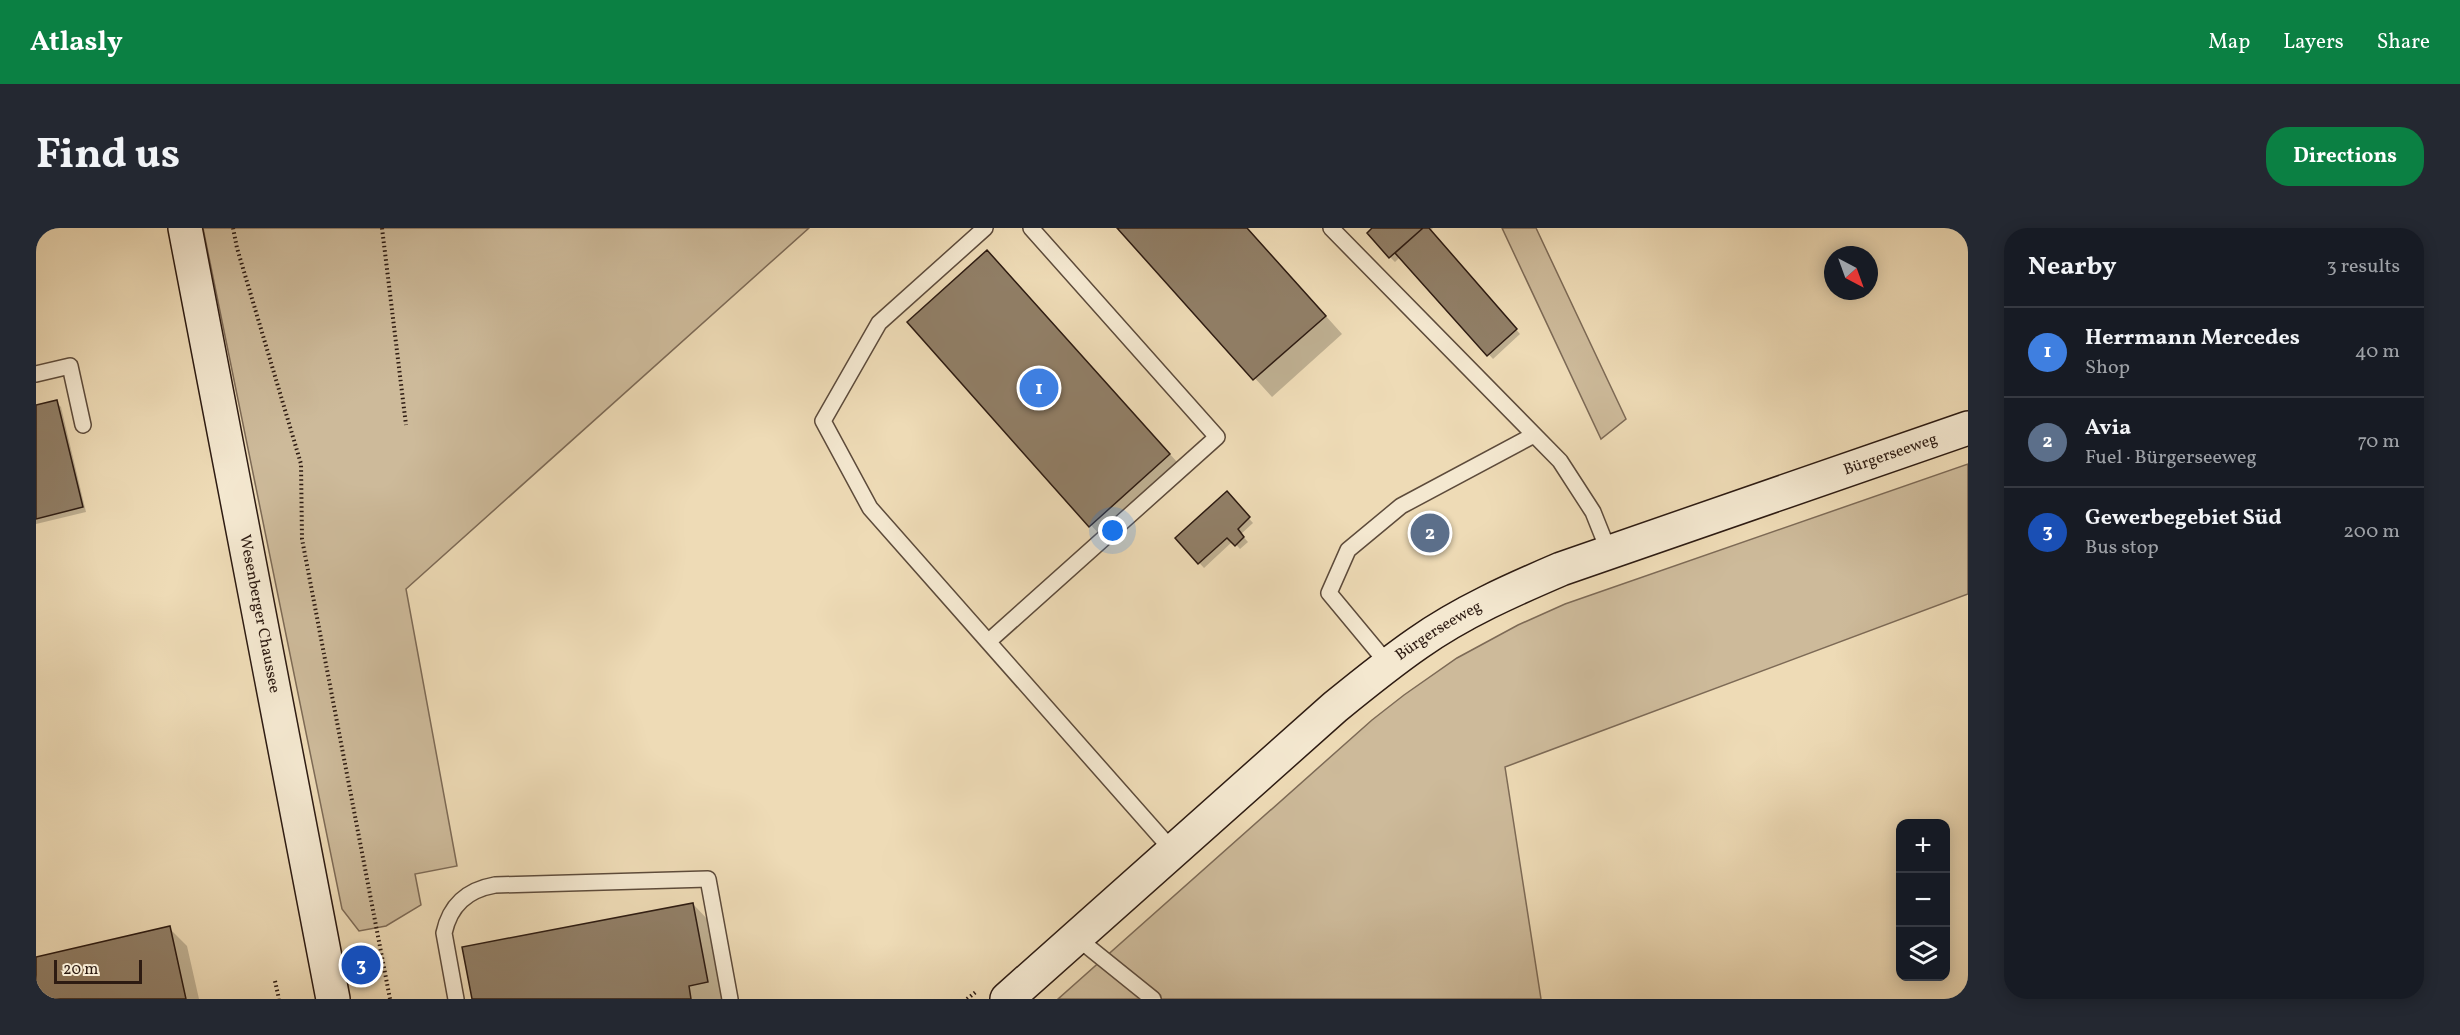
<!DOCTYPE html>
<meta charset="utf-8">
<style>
:root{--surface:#171b24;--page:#242831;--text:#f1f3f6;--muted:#9ea1a6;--line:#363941;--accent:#0b8043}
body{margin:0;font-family:Vollkorn,serif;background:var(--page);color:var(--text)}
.controls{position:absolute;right:18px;bottom:18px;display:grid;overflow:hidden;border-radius:12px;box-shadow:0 3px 15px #0003}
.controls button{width:54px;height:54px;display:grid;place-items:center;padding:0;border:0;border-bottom:2px solid var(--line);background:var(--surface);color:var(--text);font:30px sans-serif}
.compass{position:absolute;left:1788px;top:18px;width:54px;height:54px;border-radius:50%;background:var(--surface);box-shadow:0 3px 15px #0003;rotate:139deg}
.scale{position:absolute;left:18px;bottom:15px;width:88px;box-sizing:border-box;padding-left:6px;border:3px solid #2d1b12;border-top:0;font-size:16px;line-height:21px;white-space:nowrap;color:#2d1b12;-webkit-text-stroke:4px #f4e8d0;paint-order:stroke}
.you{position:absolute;left:1077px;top:303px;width:21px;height:21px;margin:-15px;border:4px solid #fff;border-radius:50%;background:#1a73e8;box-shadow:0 0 0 9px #1a73e833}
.badge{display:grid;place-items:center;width:39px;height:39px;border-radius:50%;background:var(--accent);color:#fff;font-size:20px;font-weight:700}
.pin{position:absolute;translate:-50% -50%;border:3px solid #fff;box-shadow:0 2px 6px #0006}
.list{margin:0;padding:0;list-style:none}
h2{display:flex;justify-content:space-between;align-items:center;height:78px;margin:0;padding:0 24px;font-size:26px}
h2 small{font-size:20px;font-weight:400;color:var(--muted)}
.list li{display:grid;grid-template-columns:39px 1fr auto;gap:18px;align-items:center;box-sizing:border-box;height:90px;padding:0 24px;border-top:2px solid var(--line)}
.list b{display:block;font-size:22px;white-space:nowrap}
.list p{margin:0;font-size:20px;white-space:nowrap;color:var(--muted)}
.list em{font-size:20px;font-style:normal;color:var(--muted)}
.icon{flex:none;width:33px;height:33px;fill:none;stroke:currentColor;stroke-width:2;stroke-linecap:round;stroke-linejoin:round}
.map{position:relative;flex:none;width:1932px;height:771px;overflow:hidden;border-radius:24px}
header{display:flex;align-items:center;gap:36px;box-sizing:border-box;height:84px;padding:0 30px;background:var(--accent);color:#fff}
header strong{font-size:28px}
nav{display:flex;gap:33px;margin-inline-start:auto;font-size:21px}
.intro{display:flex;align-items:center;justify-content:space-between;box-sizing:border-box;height:144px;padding:0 36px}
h1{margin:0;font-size:42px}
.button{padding:15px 27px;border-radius:24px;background:var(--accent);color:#fff;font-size:21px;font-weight:700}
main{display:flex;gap:36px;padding:0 36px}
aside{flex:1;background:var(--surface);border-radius:24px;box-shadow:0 3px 15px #0003}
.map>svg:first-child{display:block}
</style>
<header>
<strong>Atlasly</strong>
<nav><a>Map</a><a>Layers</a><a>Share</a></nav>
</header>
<div class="intro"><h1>Find us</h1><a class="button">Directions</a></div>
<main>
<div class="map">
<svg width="1932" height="771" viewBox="0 0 1932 771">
<rect width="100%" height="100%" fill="#eedbb6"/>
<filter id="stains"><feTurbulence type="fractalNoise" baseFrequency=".00333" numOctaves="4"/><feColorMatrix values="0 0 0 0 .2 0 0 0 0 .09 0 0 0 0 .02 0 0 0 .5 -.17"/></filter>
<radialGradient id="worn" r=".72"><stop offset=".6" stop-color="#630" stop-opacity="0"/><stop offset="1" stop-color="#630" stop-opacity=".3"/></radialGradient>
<!-- green -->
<path fill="#cdba9a" stroke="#7d6a56" stroke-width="1.5" d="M167 0H773L370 361 421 638 379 646 385 677 350 698 323 703 306 681Z
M1466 0H1500L1590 191 1565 211Z
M1932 236V366L1469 539 1505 771H1022L1336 492 1368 467 1421 430 1482 397 1529 376Z"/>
<!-- shadow -->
<path fill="#0003" d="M1083 0H1211L1306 106 1236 169Z
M1338 0H1397L1394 3 1484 106 1457 131 1364 29 1359 34 1354 29 1333 5Z
M951 24 1151 245 1072 316 873 94Z
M20 174 25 179 50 284 0 296V179Z
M1190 265 1217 295 1205 306 1212 314 1204 321 1197 313 1168 340 1141 310Z
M657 676 674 694 689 771H437Z
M133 700 151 718 163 771H0V730Z"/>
<!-- building -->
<path fill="#917f67" stroke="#2d1b12" stroke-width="1.5" d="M1081 0H1211L1290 88 1217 152Z
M1336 0H1387L1353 30 1331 5Z
M1387 0H1393L1481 101 1451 128 1359 25Z
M951 22 1134 226 1053 299 871 94Z
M21 172 47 279 0 291V177Z
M1191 263 1214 289 1202 301 1208 309 1199 318 1191 310 1162 336 1139 310Z
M657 675 672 754 653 758 655 771H436L426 719Z
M134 698 150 771H0V729Z"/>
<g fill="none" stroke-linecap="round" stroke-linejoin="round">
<defs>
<path id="lane" d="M949 0 843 95 787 193 834 280 1137 623
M1295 0 1524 233 1557 284 1573 324
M0 146 34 138 47 197
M953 413 1181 209 995 0
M1352 436 1293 365 1312 322 1365 278 1498 207
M1040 709 1117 771
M420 771 408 705C414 677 431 662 459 657L672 651 694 771"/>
<g id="secondary">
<path id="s1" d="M149 0 297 771"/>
<path id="s2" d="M971 771 1299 479C1326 457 1353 435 1382 415 1426 384 1476 362 1525 341L1932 200"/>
</g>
</defs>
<!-- lane casing -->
<use href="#lane" stroke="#5d4b3b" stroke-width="18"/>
<!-- secondary casing -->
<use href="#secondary" stroke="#2d1b12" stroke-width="36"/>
<!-- path -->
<path stroke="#2d1b12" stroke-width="4" stroke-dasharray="1.5 3" stroke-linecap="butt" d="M197 0 201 20 265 236 266 311 354 771
M346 0 370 197
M239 753 243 771
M931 771 941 763"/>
<!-- lane -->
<use href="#lane" stroke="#f4e8d0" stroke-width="15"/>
<!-- secondary -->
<use href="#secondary" stroke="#f4e8d0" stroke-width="33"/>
</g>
<g text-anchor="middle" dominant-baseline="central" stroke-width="5" stroke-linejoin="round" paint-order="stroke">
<!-- street labels -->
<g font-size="16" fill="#2d1b12" stroke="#f4e8d0">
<text stroke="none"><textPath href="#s2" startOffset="1054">Bürgerseeweg</textPath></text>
<text stroke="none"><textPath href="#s1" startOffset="393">Wesenberger Chaussee</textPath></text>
<text stroke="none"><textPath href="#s2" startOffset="568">Bürgerseeweg</textPath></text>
</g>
</g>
<rect width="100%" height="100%" filter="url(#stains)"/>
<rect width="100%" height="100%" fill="url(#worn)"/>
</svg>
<div class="controls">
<button>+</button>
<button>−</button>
<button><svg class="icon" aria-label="layers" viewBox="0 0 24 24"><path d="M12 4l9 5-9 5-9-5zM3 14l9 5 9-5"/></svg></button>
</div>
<svg class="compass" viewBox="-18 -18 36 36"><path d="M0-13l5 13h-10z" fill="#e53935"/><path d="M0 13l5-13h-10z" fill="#9ea1a6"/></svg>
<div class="scale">20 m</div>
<div class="you"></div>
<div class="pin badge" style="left:1003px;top:160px;background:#3f7fe0">1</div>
<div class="pin badge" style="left:1394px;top:305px;background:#5c6f8a">2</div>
<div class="pin badge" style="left:325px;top:737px;background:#1a4fb4">3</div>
</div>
<aside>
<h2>Nearby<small>3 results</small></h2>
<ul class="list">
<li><span class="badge" style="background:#3f7fe0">1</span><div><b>Herrmann Mercedes</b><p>Shop</p></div><em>40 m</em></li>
<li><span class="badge" style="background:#5c6f8a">2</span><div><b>Avia</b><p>Fuel · Bürgerseeweg</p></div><em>70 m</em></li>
<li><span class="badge" style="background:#1a4fb4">3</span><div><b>Gewerbegebiet Süd</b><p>Bus stop</p></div><em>200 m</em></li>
</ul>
</aside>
</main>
